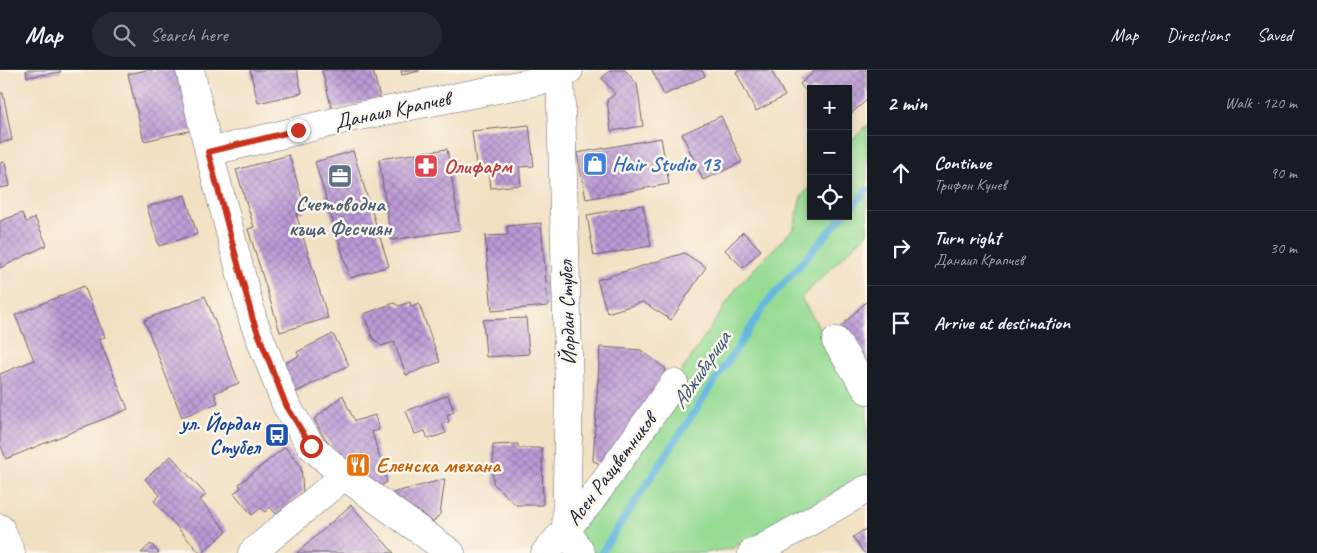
<!DOCTYPE html>
<meta charset="utf-8">
<style>
:root{--surface:#171b24;--page:#242831;--text:#f1f3f6;--muted:#9ea1a6;--line:#363941}
body{margin:0;font-family:Caveat,sans-serif;background:var(--page);color:var(--text)}
.controls{position:absolute;right:15px;top:15px;display:grid;overflow:hidden;border-radius:0px;box-shadow:0 2px 8px #0003}
.controls button{width:45px;height:45px;display:grid;place-items:center;padding:0;border:0;border-bottom:1px solid var(--line);background:var(--surface);color:var(--text);font:25px sans-serif}
.stop{position:absolute;width:15px;height:15px;margin:-11px;border:4px solid #c8321e;border-radius:50%;background:#fff}
.stop.end{background:#c8321e;border-color:#fff;box-shadow:0 1px 5px #0008}
.list{margin:0;padding:0;list-style:none}
h2{display:flex;justify-content:space-between;align-items:center;height:65px;margin:0;padding:0 20px;font-size:21px}
h2 small{font-size:16px;font-weight:400;color:var(--muted)}
.list li{display:grid;grid-template-columns:32px 1fr auto;gap:15px;align-items:center;box-sizing:border-box;height:75px;padding:0 20px;border-top:1px solid var(--line)}
.list b{display:block;font-size:19px;white-space:nowrap}
.list p{margin:0;font-size:16px;white-space:nowrap;color:var(--muted)}
.list em{font-size:16px;font-style:normal;color:var(--muted)}
.icon{flex:none;width:28px;height:28px;fill:none;stroke:currentColor;stroke-width:2;stroke-linecap:round;stroke-linejoin:round}
.map{position:relative;flex:none;width:867px;height:483px;overflow:hidden}
header{display:flex;align-items:center;gap:30px;box-sizing:border-box;height:70px;padding:0 25px;background:var(--surface);border-bottom:1px solid var(--line)}
header strong{font-size:24px}
nav{display:flex;gap:28px;margin-inline-start:auto;font-size:18px}
.search{width:350px;height:45px;background:var(--page);display:flex;align-items:center;gap:12px;box-sizing:border-box;padding:0 18px;border-radius:28px;color:var(--muted);font-size:19px}
main{display:flex}
aside{flex:1;background:var(--surface)}
.map>svg:first-child{display:block}
</style>
<header>
<strong>Map</strong>
<div class="search"><svg class="icon" aria-label="search" viewBox="0 0 24 24"><circle cx="10" cy="10" r="6"/><path d="M15 15l6 6"/></svg>Search here</div>
<nav><a>Map</a><a>Directions</a><a>Saved</a></nav>
</header>
<main>
<div class="map">
<svg width="867" height="483" viewBox="0 0 867 483">
<defs>
<pattern id="building-cross-hatch" width="8" height="8" patternUnits="userSpaceOnUse" patternTransform="scale(1.25)"><rect width="8" height="8" fill="#bc9ad6"/><path d="M0 0l8 8M0 8l8-8" fill="none" stroke="#987daf"/></pattern>
</defs>
<rect width="100%" height="100%" fill="#fbf7ec"/>
<filter id="ink" filterUnits="userSpaceOnUse"><feTurbulence type="fractalNoise" baseFrequency=".02" numOctaves="2"/><feDisplacementMap in="SourceGraphic" scale="10" xChannelSelector="R" yChannelSelector="G"/><feConvolveMatrix kernelMatrix="1 2 1 2 8 2 1 2 1" color-interpolation-filters="sRGB"/></filter>
<filter id="wash" filterUnits="userSpaceOnUse"><feTurbulence type="fractalNoise" baseFrequency=".0096" numOctaves="4" result="noise"/><feDisplacementMap in="SourceGraphic" scale="20" xChannelSelector="R" yChannelSelector="G"/><feGaussianBlur stdDeviation="1.12" result="paint"/><feColorMatrix in="noise" values="0 0 0 0 0 0 0 0 0 0 0 0 0 0 0 0 0 1.4 0 .05"/><feComposite in="paint" operator="in"/></filter>
<g filter="url(#wash)">
<rect width="100%" height="100%" fill="#f2e0c2"/>
<!-- green -->
<path fill="#98dc94" stroke="#5d7f68" d="M867 55V163L801 228 867 334V404L733 478 704 483H587L566 459 674 313 738 216 794 158 801 127 811 116V146H848V75Z"/>
<g fill="none" stroke-linecap="round" stroke-linejoin="round">
<!-- stream -->
<path stroke="#64b7e0" stroke-width="7" d="M848 141 867 120
M601 483 768 231 843 146"/>
</g>
<g id="blocks">
<!-- building -->
<path fill="url(#building-cross-hatch)" d="M26 0H60L61 2 27 7Z
M147 0H179L193 60 144 71 128 4Z
M250 0H297L302 23 258 33Z
M322 0H373L380 28 332 40Z
M401 0H419V1L402 5Z
M611 0H625L637 14 643 56 611 61 607 30 615 24 602 8Z
M652 0H702L705 6 664 25Z
M740 0H771L785 26 756 41 736 2Z
M816 0H867V30L848 46V19H811V27L800 14Z
M0 23H3L12 70 0 73Z
M721 46 742 92 703 110 682 64Z
M529 55 534 96 519 97 521 115 491 118 489 101 477 102 472 61Z
M661 68 669 114 586 129 577 83Z
M447 79 460 160 391 170 379 89Z
M353 81 389 196 350 208 315 92Z
M289 85 306 141 296 144 328 248 280 262 248 159 254 157 236 100Z
M5 92 10 116 0 118V93Z
M185 125 197 164 159 176 147 137Z
M643 135 651 176 594 186 587 145Z
M22 143 26 152 35 148 47 175 0 198V151Z
M541 153 548 236 492 241 485 166 508 165 507 156Z
M743 162 761 180 743 198 725 180Z
M684 183 706 197 671 250 643 232 607 243 597 210Z
M84 216 105 267 99 269 128 339 6 389 0 374V304L34 290 15 245Z
M205 226 239 313 214 323 218 333 182 347 144 250Z
M867 231V302L838 259Z
M410 232 411 237 419 234 440 292 406 305 394 272 381 276 372 267 364 244 394 233 399 236Z
M526 248 529 284 486 287 483 250Z
M333 264 349 295 296 322 286 314 277 297 299 286 297 282Z
M600 277 641 280 666 299 610 398 593 391Z
M343 325 348 338 355 351 375 345 379 360 372 362 387 412 376 419 347 398 321 362 314 349Z
M448 325 454 342 447 345 449 352 442 354 446 363 428 369 425 361 415 364 406 341Z
M518 374V378H542L543 435H516L493 413V375Z
M285 377 301 396 303 422 276 444 270 437 265 442 261 438 252 445 234 423 241 418 239 414Z
M171 386 206 425 200 430 227 461 202 483H200L154 431 160 425 145 409Z
M445 409 440 444 433 452 392 423Z
M351 435 394 483H297Z
M867 458V483H864L853 467Z
M151 474 159 483H141Z"/>
</g>
</g>
<g filter="url(#ink)">
<use href="#blocks" fill-opacity="0" stroke="#6b646a" stroke-width="1"/>
<g fill="none" stroke-linecap="round" stroke-linejoin="round">
<defs>
<path id="minor" d="M190 0 209 82 253 250 286 335 311 376 344 406 451 483
M560 0 569 319 566 459 581 483
M209 82 354 47 560 7 569 0
M836 271 867 320
M0 458 11 483
M252 483 344 406
M545 483 590 432 674 313
M752 483 758 481 867 419"/>
</defs>
<!-- minor casing -->
<use href="#minor" stroke="#6b646a" stroke-width="29"/>
<!-- minor -->
<use href="#minor" stroke="#fff" stroke-width="28"/>
</g>
</g>
<g fill="none" stroke-linecap="round" stroke-linejoin="round" filter="url(#ink)">
<!-- route -->
<path stroke="#c8321e" stroke-width="6" d="M298 60 208 82 253 250 286 335 311 376"/>
</g>
<!-- icons -->
<defs>
<symbol id="shop-square" viewBox="-11 -11 22 22"><rect x="-9" y="-9" width="18" height="18" rx="4" fill="#3f7fe0" stroke="#fbf7ec"/><path d="M-5-2.5h2.3a2.7 3.5 0 0 1 5.4 0H5L5.5 6h-11ZM-1.5-2.5h3a1.5 2.3 0 0 0-3 0Z" fill="#fff"/></symbol>
<symbol id="pharmacy-square" viewBox="-11 -11 22 22"><rect x="-9" y="-9" width="18" height="18" rx="4" fill="#e0444e" stroke="#fbf7ec"/><path d="M-2-6h4v4h4v4h-4v4h-4v-4h-4v-4h4Z" fill="#fff"/></symbol>
<symbol id="office-square" viewBox="-11 -11 22 22"><rect x="-9" y="-9" width="18" height="18" rx="4" fill="#5c6f8a" stroke="#fbf7ec"/><path d="M-6-3h4V-5.5h4V-3h4V5H-6ZM-1-4.5V-3h2v-1.5ZM-6 0V1H6V0Z" fill="#fff"/></symbol>
<symbol id="bus-square" viewBox="-11 -11 22 22"><rect x="-9" y="-9" width="18" height="18" rx="4" fill="#1a4fb4" stroke="#fbf7ec"/><path d="M-5-6H5V4H4V6H2V4H-2V6H-4V4H-5ZM-3.5-4V0h7V-4ZM-3.5 1.2v1.5H-2V1.2ZM2 1.2v1.5H3.5V1.2Z" fill="#fff"/></symbol>
<symbol id="restaurant-square" viewBox="-11 -11 22 22"><rect x="-9" y="-9" width="18" height="18" rx="4" fill="#e8710a" stroke="#fbf7ec"/><path d="M-5-6h1v4h1v-4h1v4h1v-4h1v5L-1.5 .5V6h-2V.5L-5-1ZM5-6V6H3V1.5H1.5Q1.5-4 5-6Z" fill="#fff"/></symbol>
</defs>
<g fill-rule="evenodd">
<use href="#shop-square" x="581" y="80" width="28" height="28"/>
<use href="#pharmacy-square" x="412" y="82" width="28" height="28"/>
<use href="#office-square" x="326" y="92" width="28" height="28"/>
<use href="#bus-square" x="263" y="351" width="28" height="28"/>
<use href="#restaurant-square" x="344" y="381" width="28" height="28"/>
</g>
<g text-anchor="middle" dominant-baseline="central" stroke-width="5" stroke-linejoin="round" paint-order="stroke">
<!-- street labels -->
<g font-size="21" fill="#22223b" stroke="#fbf7ec">
<text transform="translate(392 40) rotate(-12)">Данаил Крапчев</text>
<text transform="translate(567 243) rotate(-92)">Йордан Стубел</text>
<text transform="translate(611 399) rotate(-53)">Асен Разцветников</text>
</g>
<!-- shop labels -->
<g font-size="21" font-weight="bold" fill="#366cbe" stroke="#fbf7ec" text-anchor="start">
<text x="612" y="94">Hair Studio 13</text>
</g>
<!-- health labels -->
<g font-size="21" font-weight="bold" fill="#be3a42" stroke="#fbf7ec" text-anchor="start">
<text x="444" y="96">Олифарм</text>
</g>
<!-- service labels -->
<g font-size="21" font-weight="bold" fill="#4e5e75" stroke="#fbf7ec">
<text x="340" y="134">Счетоводна<tspan x="340" dy="24">къща Фесчиян</tspan></text>
</g>
<!-- transit labels -->
<g font-size="21" font-weight="bold" fill="#164399" stroke="#fbf7ec" text-anchor="end">
<text x="260" y="353">ул. Йордан<tspan x="260" dy="24">Стубел</tspan></text>
</g>
<!-- food labels -->
<g font-size="21" font-weight="bold" fill="#c56008" stroke="#fbf7ec" text-anchor="start">
<text x="376" y="395">Еленска механа</text>
</g>
<!-- water labels -->
<g font-size="22" font-style="italic" fill="#395675" stroke="#fbf7ec">
<text transform="translate(701 300) rotate(-56)">Аджибарица</text>
</g>
</g>
</svg>
<div class="controls">
<button>+</button>
<button>−</button>
<button><svg class="icon" aria-label="locate" viewBox="0 0 24 24"><circle cx="12" cy="12" r="6"/><path d="M12 2v4M12 18v4M2 12h4M18 12h4"/></svg></button>
</div>
<div class="stop" style="left:311px;top:376px"></div>
<div class="stop end" style="left:298px;top:60px"></div>
</div>
<aside>
<h2>2 min<small>Walk · 120 m</small></h2>
<ul class="list">
<li><svg class="icon" aria-label="ahead" viewBox="0 0 24 24"><path d="M12 20V5M6 11l6-6 6 6"/></svg><div><b>Continue</b><p>Трифон Кунев</p></div><em>90 m</em></li>
<li><svg class="icon" aria-label="right" viewBox="0 0 24 24"><path d="M7 20v-9h11M14 6l5 5-5 5"/></svg><div><b>Turn right</b><p>Данаил Крапчев</p></div><em>30 m</em></li>
<li><svg class="icon" aria-label="arrive" viewBox="0 0 24 24"><path d="M6 21V4h12l-3 4 3 4H6"/></svg><div><b>Arrive at destination</b></div></li>
</ul>
</aside>
</main>
